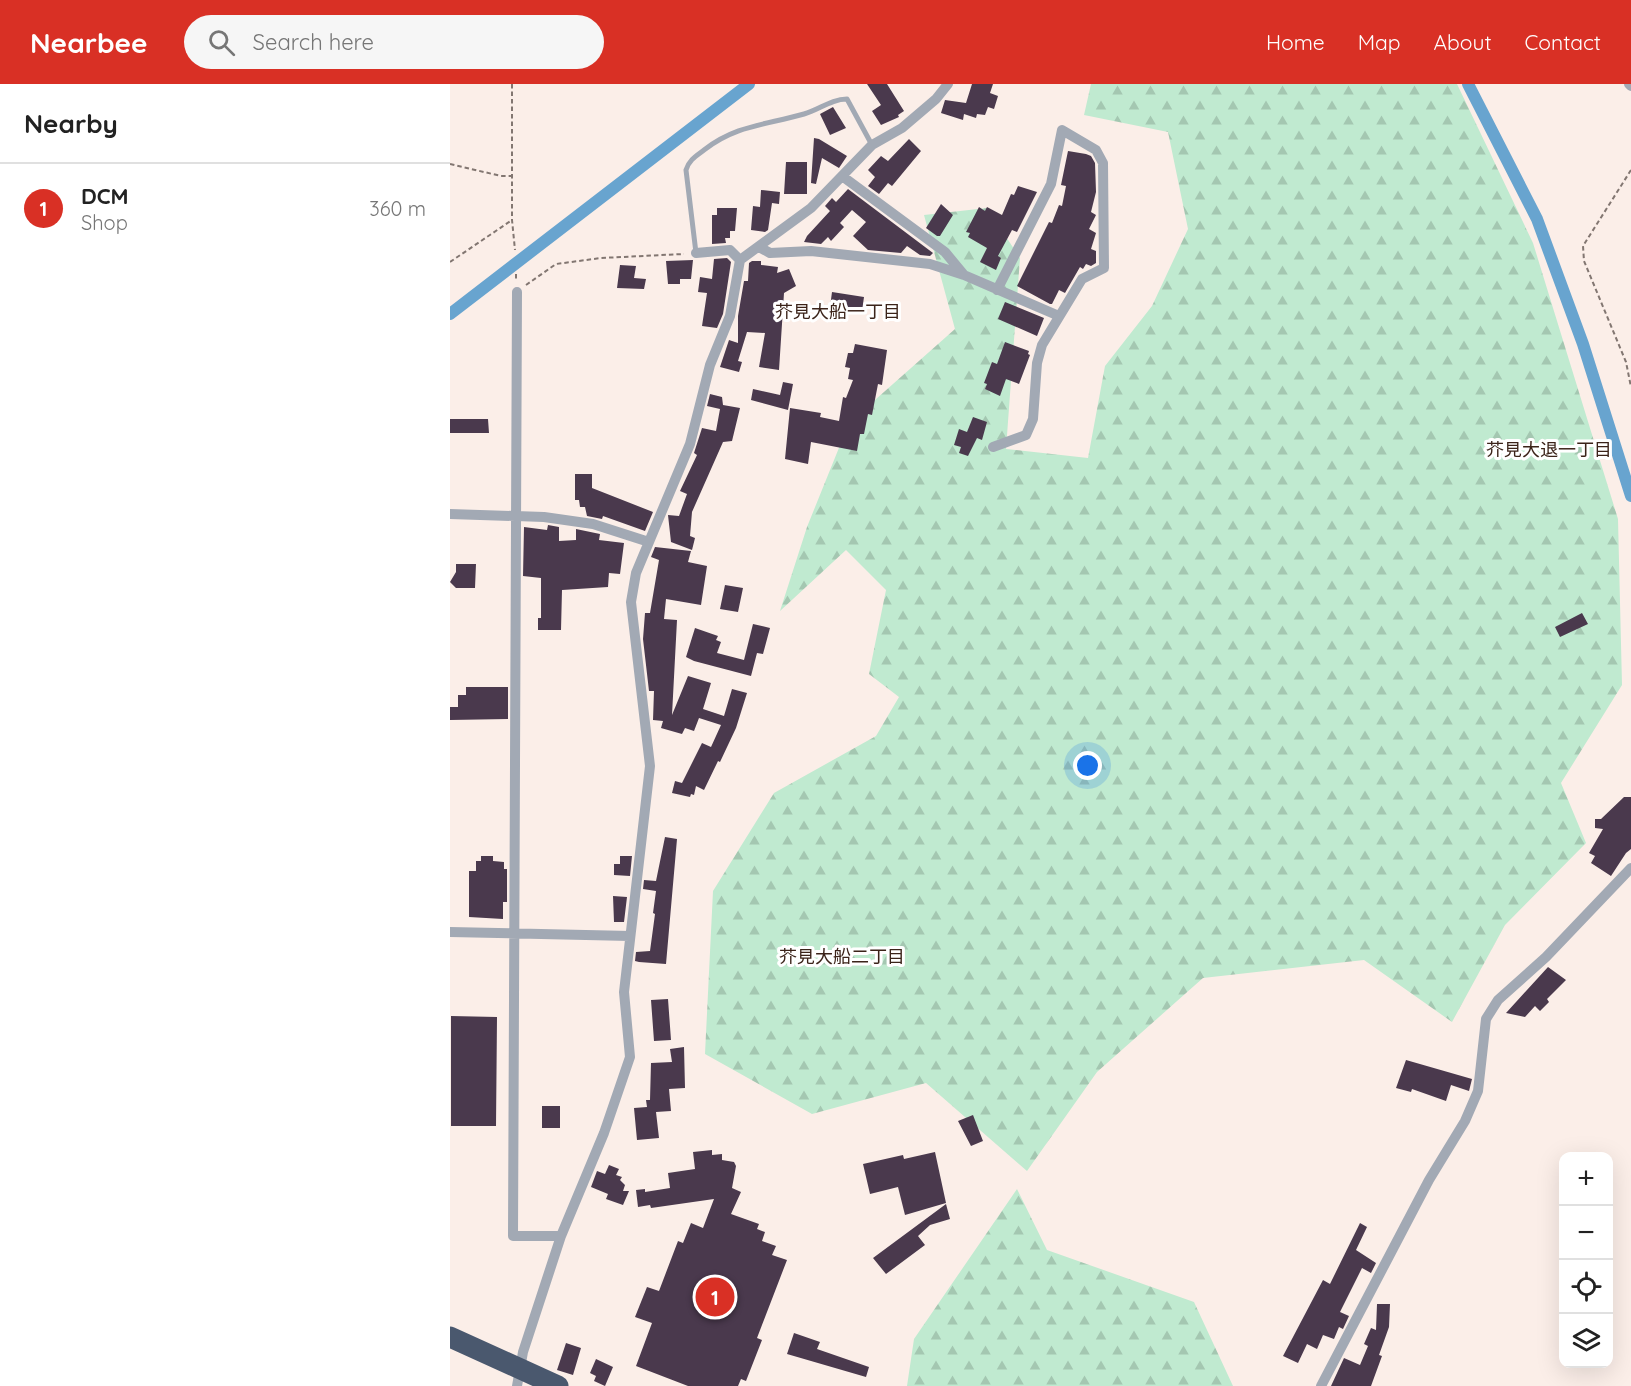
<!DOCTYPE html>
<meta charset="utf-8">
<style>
:root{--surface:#fff;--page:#f6f6f6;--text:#222;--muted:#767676;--line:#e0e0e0;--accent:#d93025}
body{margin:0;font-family:Quicksand,"Noto Sans JP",sans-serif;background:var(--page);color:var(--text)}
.controls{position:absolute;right:18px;bottom:18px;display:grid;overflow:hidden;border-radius:12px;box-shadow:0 6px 24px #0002}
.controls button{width:54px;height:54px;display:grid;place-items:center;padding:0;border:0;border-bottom:2px solid var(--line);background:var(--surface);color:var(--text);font:30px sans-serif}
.you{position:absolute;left:638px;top:682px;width:21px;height:21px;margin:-15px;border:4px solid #fff;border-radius:50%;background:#1a73e8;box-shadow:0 0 0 9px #1a73e833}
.badge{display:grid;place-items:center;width:39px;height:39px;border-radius:50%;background:var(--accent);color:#fff;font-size:20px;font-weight:700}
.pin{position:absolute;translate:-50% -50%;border:3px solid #fff;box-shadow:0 2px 6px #0006}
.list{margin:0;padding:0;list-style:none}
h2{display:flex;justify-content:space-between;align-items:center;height:78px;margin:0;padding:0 24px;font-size:26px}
h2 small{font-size:20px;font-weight:400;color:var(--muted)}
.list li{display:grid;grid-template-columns:39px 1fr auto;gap:18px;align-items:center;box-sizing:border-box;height:90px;padding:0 24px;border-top:2px solid var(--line)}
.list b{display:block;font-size:22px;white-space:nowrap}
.list p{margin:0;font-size:20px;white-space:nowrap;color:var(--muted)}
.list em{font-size:20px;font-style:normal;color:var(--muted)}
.icon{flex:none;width:33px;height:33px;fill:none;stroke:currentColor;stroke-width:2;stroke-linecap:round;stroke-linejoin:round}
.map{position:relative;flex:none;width:1181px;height:1302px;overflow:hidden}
header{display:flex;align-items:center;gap:36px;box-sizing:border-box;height:84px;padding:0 30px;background:var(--accent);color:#fff}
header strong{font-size:28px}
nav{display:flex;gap:33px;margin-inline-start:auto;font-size:21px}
.search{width:420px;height:54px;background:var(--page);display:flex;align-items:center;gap:15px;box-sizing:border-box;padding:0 21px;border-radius:33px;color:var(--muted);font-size:22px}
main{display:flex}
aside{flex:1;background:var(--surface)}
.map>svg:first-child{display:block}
</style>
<header>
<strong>Nearbee</strong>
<div class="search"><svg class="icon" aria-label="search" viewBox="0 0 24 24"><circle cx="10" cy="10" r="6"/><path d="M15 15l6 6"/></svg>Search here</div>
<nav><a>Home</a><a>Map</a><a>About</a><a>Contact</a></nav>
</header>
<main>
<aside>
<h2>Nearby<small></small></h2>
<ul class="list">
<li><span class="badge">1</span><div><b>DCM</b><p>Shop</p></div><em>360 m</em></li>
</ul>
</aside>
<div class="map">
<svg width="1181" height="1302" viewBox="0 0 1181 1302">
<defs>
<pattern id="forest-firs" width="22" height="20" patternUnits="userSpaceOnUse" patternTransform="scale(1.5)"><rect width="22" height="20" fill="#c0ead0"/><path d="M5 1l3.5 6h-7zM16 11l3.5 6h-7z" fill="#a4c7b1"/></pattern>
</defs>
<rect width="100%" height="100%" fill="#fbeee8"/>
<!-- forest -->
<path fill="url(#forest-firs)" d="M641 0H1007L1083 159 1168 435 1172 601 1111 699 1136 759 1055 841 1002 938 914 876 753 894 647 988 577 1087 476 999 362 1030 255 970 263 807 324 709 426 652 449 613 419 590 436 506 396 466 330 527 357 443 399 339 505 245 474 131 537 124 570 174 556 365 638 374 655 282 702 222 738 145 718 48 634 31Z
M567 1105 597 1166 744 1218 783 1302H457L464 1255Z"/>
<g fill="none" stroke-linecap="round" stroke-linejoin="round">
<!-- canal -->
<path stroke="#68a4cf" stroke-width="12" d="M1018 0 1087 135 1133 260 1181 412
M0 230 299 0"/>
</g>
<!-- building -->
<path fill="#4a394d" d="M417 0H437L454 27 448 31 449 33 431 41 422 27 431 21Z
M522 0H543L540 9 548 12 544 25 538 23 535 31 527 30 526 34 514 30 513 36 491 29 495 16 516 19Z
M383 23 396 44 380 51 370 30Z
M364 54 369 55 397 72 389 84 372 74 366 100 361 99Z
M459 55 471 67 442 102 438 99 429 110 418 102 425 93 418 86 431 72 438 77Z
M618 67 636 70 641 72 645 79 646 108 641 128 646 131 639 145 646 149 641 165 646 167V179L641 182 636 180 633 185 630 183 615 209 609 206 602 220H600L567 202 599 138 602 139 609 121 612 122 616 102 611 101Z
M336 78H357V110H334Z
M568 102 587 108 567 148 562 146 548 172 551 174 546 186 530 178 537 164 518 153 520 149 516 148 529 123 535 127 537 123 552 131 561 110 564 111Z
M398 105 483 169 480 172 470 171 457 162 451 169 418 166 403 152 416 138 402 126 390 139 394 143 381 157 378 153 371 160 354 158 357 152 380 127 375 122 382 114 386 118Z
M311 106 330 108 329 120 322 119 318 146 315 148 301 146 303 122 310 123Z
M491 120 503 131 490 152H487L476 144Z
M267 124H287L285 147H280V154H275L276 159 262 160V131H267Z
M277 174 281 178 273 230 267 244 252 242 257 209 248 208 250 193 262 195 264 175Z
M243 176 241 195H230V200H218L216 177Z
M302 177H311V181L328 183 327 189 339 185 346 202 334 209 329 286 309 283 315 249 297 248 288 277 292 278 289 288 270 283 279 256 288 259V232L294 197H298L299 179Z
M170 181 186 182 184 194 196 195 194 205 167 204Z
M382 208 414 213 412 227 380 223Z
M555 218 594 234 587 252 548 235Z
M555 258 579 267 578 270 580 271 569 300 556 295 550 312 535 305 537 300 534 299 542 278 547 280Z
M405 260 437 266 432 301 428 300 422 331 418 330 414 350H410L407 367 361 358 358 380 335 375 340 324 371 329 370 333 389 337 393 313 396 314 403 296 398 295 400 284 395 283 398 269H403Z
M333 298 343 300 338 326 301 316 303 305 330 311Z
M260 310 272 313 273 321 290 324 282 357 273 358 242 428 240 452 245 454 242 466 221 458 218 431 229 432 237 410 230 407 247 371 244 369 252 344 266 347 270 325 257 322Z
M523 333 537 338 532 356 527 354 518 372 509 369 511 363 504 361 509 345 517 348Z
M0 335H38L39 349H0Z
M125 390H142V404L203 428 195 447 153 432 152 435 137 432 135 423H130L129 416H125Z
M98 441 109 443V457L126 456V445L150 450 149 456 174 459 170 490 159 489 158 503 112 506 111 546H88V534H91V494L73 492 74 443 97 446Z
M205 463 241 467 238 478 257 482 251 521 216 515 214 535 227 536 222 631 238 592 261 599 253 625 274 632 282 605 297 609 286 644 270 678 268 677 254 706 246 702 244 711 241 710 240 713 222 709 225 697 232 699 252 659 261 663 271 641 249 634 244 647 235 644 232 650 211 644 213 637 203 636 204 607H199L193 555 195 529H200L209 476 201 473Z
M6 480H26L25 504H6L0 498 6 488Z
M275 501 293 504 288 528 270 525Z
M1132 529 1138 540 1110 553 1105 543Z
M303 540 320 544 313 570 307 569 301 592 244 577 236 573 245 544 268 552 266 556 271 558 267 569 294 576Z
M16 603H58V635L0 636V623H8V611H16Z
M1174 713H1181V765L1176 769 1161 792 1141 779 1145 772 1139 769 1153 745 1145 744V735H1151Z
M215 753 227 755 216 880 189 878 185 877 186 868 200 867 205 830 203 829 206 807 193 805 194 796 206 797Z
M31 772H43V777L54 778V785H57V818H53V835L19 833V787H26V777H31Z
M170 772H182L180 792 164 791V780H170Z
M163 812 177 813 174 838H164Z
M1098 883 1116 896 1097 915 1099 918 1090 927 1085 922 1075 933 1056 929Z
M218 915 221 956 204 957 201 916Z
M1 932 47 933 46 1042H1Z
M234 963 235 1004 219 1005 221 1027 206 1028 209 1054 187 1056 184 1024 197 1023 196 1016H200L201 979 222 978 220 965Z
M956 976 1022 995 1019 1007 1001 1001 996 1017 962 1005 961 1008 946 1004Z
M92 1022H110V1044H92Z
M523 1031 533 1057 521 1062 508 1037Z
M262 1066V1071L272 1070V1076L284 1078 286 1082 282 1104 291 1108 281 1130 309 1140 307 1145 315 1148 312 1157 326 1162 322 1171 337 1176 307 1254 312 1256 296 1297 291 1295 288 1302H238L186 1282 202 1239 185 1233 197 1203 209 1207 228 1157 233 1159 241 1139 253 1144 264 1115 201 1124 200 1121 188 1123 186 1106 195 1105V1108L220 1104 218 1089 245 1085 243 1068Z
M485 1068 496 1119 455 1131 448 1103 420 1110 413 1080 453 1071 454 1075Z
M159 1081 169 1085 166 1091 172 1093 170 1096 175 1101 173 1107H179L173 1121 156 1115 158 1110 141 1103 147 1087 155 1090Z
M496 1120 500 1135 480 1141 468 1152 475 1161 436 1190 423 1174Z
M910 1139 917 1143 906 1166 926 1179 921 1189 912 1184 890 1228 899 1232 893 1245 889 1243 884 1255 873 1251 867 1265 857 1260 848 1279 833 1272 873 1196 880 1200Z
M927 1220H940L939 1243 929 1271 932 1272 921 1302H881L894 1274 910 1281 918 1262 914 1260 921 1244 926 1246Z
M344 1249 370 1258 367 1265 419 1283 416 1293 337 1270Z
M116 1259 131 1264 123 1291 107 1286Z
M146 1275 163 1283 155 1302 144 1297 146 1292 140 1289Z"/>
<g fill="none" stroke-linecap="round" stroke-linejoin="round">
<!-- path -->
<path stroke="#827671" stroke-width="2" stroke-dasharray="4.5 3" stroke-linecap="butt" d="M62 0V136L65 166
M0 80 51 92H62
M1181 86 1133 162 1134 177 1176 278 1181 303
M0 178 62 136
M66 190V196
M76 201 106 180 151 174 234 170"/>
<!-- lane -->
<path stroke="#a2a9b4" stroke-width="5" d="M246 169 236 86C239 76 246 72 254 66 286 41 316 41 354 30 369 26 381 15 397 15L422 61"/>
<!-- street -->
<path stroke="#a2a9b4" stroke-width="10" d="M1179 0 1181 2
M392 92 495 168 514 191
M309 163 320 169 361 167 480 180 514 191 609 232
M246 169 280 166 290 176
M67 208 63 1152H111
M543 363 576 351 583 335 587 279 592 261 632 195 654 184 653 79 646 66 612 46 601 100 547 206
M0 430 94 433 143 440 199 458
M0 848 180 852
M67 1302 73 1268 111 1152 154 1049 180 973 174 908 200 682 181 518 186 489 240 360 260 281 280 232 290 176 361 124 422 61 452 44 486 15 498 0
M871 1302 979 1096 1015 1037 1028 1007 1036 935 1048 916 1096 873 1181 784"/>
<!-- highway -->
<path stroke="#4a586e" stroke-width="21" d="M0 1253 108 1302"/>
</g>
<g text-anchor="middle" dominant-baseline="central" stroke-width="6" stroke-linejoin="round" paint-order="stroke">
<!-- neighbourhood labels -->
<g font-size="18" fill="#3b2319" stroke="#fff">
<text x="388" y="227">芥見大船一丁目</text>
<text x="1099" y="365">芥見大退一丁目</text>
<text x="392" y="872">芥見大船二丁目</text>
</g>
</g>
</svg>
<div class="controls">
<button>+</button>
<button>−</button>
<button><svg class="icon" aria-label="locate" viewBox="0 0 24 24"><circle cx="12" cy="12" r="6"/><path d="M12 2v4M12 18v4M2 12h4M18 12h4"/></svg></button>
<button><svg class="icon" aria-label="layers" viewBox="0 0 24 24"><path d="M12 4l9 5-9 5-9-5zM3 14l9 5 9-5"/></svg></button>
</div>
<div class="you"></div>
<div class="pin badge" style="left:265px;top:1213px">1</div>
</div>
</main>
